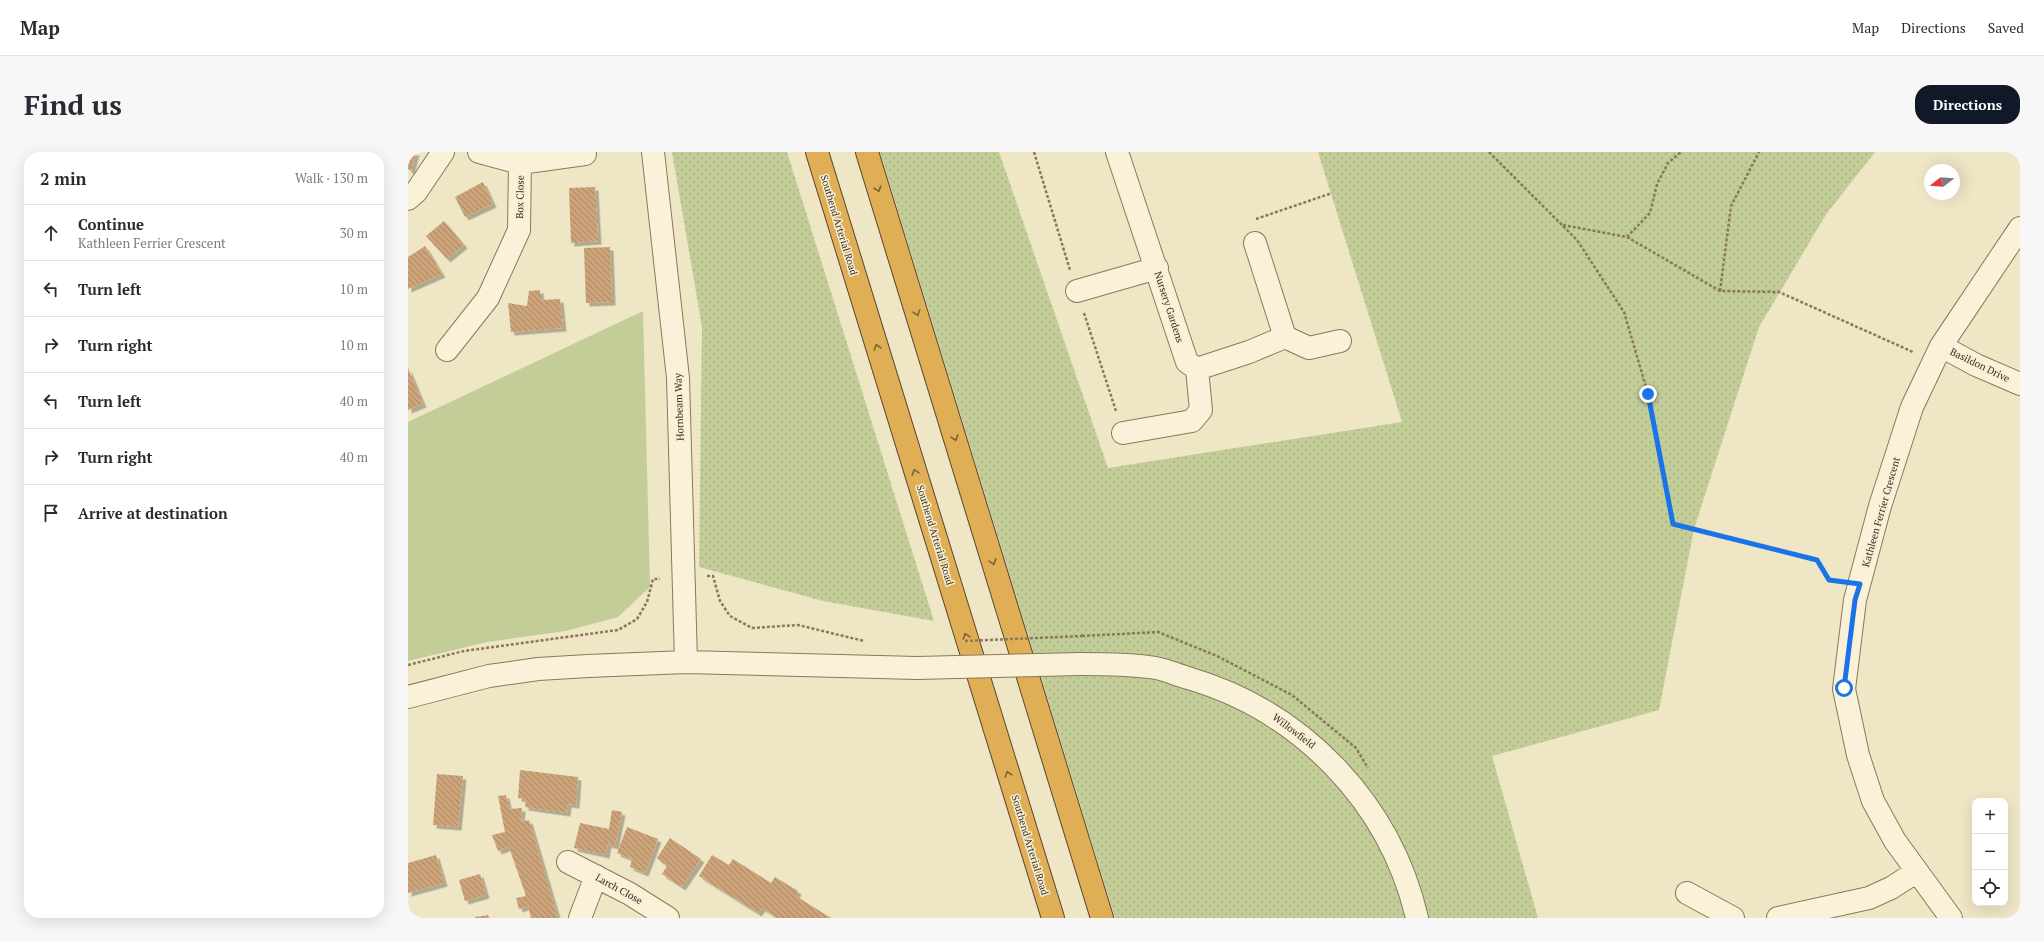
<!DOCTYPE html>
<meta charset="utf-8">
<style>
:root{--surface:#fff;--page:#f7f7f7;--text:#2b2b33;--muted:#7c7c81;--line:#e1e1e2;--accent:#111827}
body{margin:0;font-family:"PT Serif",serif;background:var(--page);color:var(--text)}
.controls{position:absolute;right:12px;bottom:12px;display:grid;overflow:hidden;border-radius:8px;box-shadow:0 4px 16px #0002}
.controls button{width:36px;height:36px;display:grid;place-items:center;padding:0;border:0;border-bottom:1px solid var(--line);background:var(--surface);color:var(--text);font:20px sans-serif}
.compass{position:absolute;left:1516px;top:12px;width:36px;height:36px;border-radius:50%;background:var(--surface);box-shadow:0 4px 16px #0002;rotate:253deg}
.stop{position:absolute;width:12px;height:12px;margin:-9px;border:3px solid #1a73e8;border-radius:50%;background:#fff}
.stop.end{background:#1a73e8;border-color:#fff;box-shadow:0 1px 4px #0008}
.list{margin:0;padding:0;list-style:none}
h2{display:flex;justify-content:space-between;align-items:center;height:52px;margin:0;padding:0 16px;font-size:17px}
h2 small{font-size:13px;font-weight:400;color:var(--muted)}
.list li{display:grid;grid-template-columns:26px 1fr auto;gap:12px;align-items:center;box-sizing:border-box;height:56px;padding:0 16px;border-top:1px solid var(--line)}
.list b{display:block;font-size:15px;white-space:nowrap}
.list p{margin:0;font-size:13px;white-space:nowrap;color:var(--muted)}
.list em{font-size:13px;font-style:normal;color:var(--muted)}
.icon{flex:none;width:22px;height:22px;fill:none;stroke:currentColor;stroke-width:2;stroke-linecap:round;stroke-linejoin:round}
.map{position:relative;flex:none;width:1612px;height:766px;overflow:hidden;border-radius:16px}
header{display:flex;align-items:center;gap:24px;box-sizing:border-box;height:56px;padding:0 20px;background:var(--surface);border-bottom:1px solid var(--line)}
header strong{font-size:19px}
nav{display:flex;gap:22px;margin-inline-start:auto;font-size:14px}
.intro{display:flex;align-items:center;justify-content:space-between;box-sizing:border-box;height:96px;padding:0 24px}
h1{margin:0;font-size:28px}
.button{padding:10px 18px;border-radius:16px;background:var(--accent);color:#fff;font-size:14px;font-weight:700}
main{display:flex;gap:24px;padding:0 24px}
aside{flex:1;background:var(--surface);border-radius:16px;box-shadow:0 4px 16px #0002}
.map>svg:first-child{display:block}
</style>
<header>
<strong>Map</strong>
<nav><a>Map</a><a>Directions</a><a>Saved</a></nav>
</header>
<div class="intro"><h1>Find us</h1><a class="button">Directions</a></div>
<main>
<aside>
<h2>2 min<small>Walk · 130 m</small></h2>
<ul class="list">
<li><svg class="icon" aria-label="ahead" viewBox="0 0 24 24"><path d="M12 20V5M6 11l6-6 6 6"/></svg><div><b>Continue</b><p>Kathleen Ferrier Crescent</p></div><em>30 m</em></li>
<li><svg class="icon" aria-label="left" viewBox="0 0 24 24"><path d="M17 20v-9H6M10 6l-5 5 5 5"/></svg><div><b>Turn left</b></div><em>10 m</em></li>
<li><svg class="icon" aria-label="right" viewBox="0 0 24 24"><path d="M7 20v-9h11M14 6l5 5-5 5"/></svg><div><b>Turn right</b></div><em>10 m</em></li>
<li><svg class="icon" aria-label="left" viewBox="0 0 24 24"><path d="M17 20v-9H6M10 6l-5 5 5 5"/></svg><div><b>Turn left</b></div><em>40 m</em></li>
<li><svg class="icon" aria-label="right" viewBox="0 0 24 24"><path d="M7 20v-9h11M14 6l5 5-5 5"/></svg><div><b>Turn right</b></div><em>40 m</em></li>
<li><svg class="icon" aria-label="arrive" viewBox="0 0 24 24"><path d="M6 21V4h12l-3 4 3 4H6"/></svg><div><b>Arrive at destination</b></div></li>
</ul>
</aside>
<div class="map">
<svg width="1612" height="766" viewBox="0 0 1612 766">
<defs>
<pattern id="grass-dots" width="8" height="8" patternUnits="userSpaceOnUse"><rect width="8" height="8" fill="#c3cd98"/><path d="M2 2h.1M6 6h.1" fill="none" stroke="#a8b083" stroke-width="1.8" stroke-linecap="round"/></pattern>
<pattern id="building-back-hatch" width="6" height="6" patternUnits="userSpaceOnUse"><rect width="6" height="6" fill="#cda47a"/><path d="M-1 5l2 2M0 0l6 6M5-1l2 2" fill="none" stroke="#a78663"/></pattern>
<filter id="shadow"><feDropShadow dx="3.5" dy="3.5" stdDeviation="0" flood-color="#0004"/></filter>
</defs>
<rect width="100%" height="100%" fill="#efe6c5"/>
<!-- grass -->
<path fill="url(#grass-dots)" d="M264 0H379L526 469 415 449 291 415 294 175Z
M472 0H591L700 316 994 270 910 0H1467L1419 61 1351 175 1286 377 1251 558 1084 604 1130 766H707Z"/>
<!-- park -->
<path fill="#c3cd98" d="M235 159 242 435 210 465 158 479 79 490 0 509V270Z"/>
<!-- building -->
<path fill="url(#building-back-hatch)" filter="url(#shadow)" d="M0 0H8L3 19 0 17Z
M75 30 85 52 57 65 47 45Z
M187 35 190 89 163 91 161 36Z
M36 69 56 93 39 107 18 84Z
M17 94 34 122 0 137V105Z
M202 95 204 150 178 151 176 96Z
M132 138 133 148 152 147 155 176 103 180 100 151 119 154 121 139Z
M0 216 15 252 0 258Z
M112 618 170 625 168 653 160 652 159 661 117 655 118 647 110 646Z
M29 622 55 624 50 675 25 673Z
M98 643 101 657 114 656 113 670 121 668 150 766H123L120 754 111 757 108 746 118 744 101 695 90 699 84 683 97 680 90 644Z
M204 658 214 660 207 694 200 692 198 703 166 696 172 671 201 677Z
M219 675 250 687 237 721 222 715 224 707 209 701Z
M262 686 293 707 274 735 254 722 259 714 249 706Z
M28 703 36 731 0 741V711Z
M304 703 321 713 325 707 363 731 367 725 390 739 388 744 423 766H370L354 756 350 761 291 724Z
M72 722 78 743 57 749 51 728Z
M80 763 81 766H67V765Z"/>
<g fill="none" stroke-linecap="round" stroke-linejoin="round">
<defs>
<path id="minor" d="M245 0 270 226 278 510
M709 0 779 210 789 217 841 200 877 185 847 91
M112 11 177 2
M0 47 8 40 35 0
M669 139 749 116
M877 185 901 196 932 189
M1533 194 1568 213 1612 232
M39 198 80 146 111 78 112 11 71 0
M715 281 784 269 793 258 789 217
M672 512C697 512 723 512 748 516 759 518 769 523 780 526 893 559 982 650 1009 766
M0 545 81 524 130 517 180 514 278 510 509 516
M160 710 222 742 260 766
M1279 741 1325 766
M172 766 188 724
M1370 766 1461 746 1483 736 1508 720
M1543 766 1487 689 1465 649 1450 603 1436 537 1447 448 1472 354 1504 255 1533 194 1612 76"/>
<path id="highway" d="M409 0 645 766
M459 0 694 766"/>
</defs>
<!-- minor casing -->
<use href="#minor" stroke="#8a785b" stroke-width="24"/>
<!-- highway casing -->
<use href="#highway" stroke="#58462f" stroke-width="24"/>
<!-- path -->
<path stroke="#8a785b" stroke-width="2.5" stroke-dasharray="3 2" stroke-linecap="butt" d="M626 0 662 118
M1081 0 1169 88 1216 160 1240 242 1265 372 1409 408 1421 428 1428 429
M848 67 924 41
M1155 73 1219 85 1312 139 1371 140 1505 200
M1219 85 1242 61 1249 32 1260 11 1273 0
M1312 139 1323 54 1351 0
M676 161 708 259
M299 424H305L312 449 322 464 344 476 390 473 456 489
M674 484 750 480 809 504 884 543 948 596 960 616
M0 513 56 499 210 478 229 467 239 450 245 427H252"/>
<!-- minor -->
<use href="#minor" stroke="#f9f2d9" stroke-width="22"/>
<!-- highway -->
<use href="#highway" stroke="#dfae55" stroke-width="22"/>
<defs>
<path id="minor-bridge" d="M509 516 672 512"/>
</defs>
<!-- minor-bridge casing -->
<use href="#minor-bridge" stroke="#8a785b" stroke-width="24" stroke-linecap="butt"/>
<!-- path-bridge -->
<path stroke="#8a785b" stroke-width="2.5" stroke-dasharray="3 2" stroke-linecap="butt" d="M557 489 674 484"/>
<!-- minor-bridge -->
<use href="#minor-bridge" stroke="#f9f2d9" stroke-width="22"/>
</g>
<!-- one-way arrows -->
<defs><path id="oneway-chevron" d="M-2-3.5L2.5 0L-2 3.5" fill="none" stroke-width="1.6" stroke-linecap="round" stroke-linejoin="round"/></defs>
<g stroke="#7c6135">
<use href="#oneway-chevron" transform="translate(470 37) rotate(73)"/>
<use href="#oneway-chevron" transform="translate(509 161) rotate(73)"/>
<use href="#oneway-chevron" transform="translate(469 195) rotate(-107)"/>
<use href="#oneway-chevron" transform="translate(547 286) rotate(73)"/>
<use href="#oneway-chevron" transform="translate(507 320) rotate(-107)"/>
<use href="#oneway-chevron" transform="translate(585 410) rotate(73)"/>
<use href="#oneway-chevron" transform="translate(558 484) rotate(-107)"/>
<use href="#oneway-chevron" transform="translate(600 622) rotate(-107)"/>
</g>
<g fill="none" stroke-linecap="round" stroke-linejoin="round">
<!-- route -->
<path stroke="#1a73e8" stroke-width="5" d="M1240 242 1265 372 1409 408 1421 428 1452 432 1447 448 1436 536"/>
</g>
<g text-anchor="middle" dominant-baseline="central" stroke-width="3" stroke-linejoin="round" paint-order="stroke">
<!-- street labels -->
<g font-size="10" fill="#3a2e1f" stroke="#f6efd5">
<text transform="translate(112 45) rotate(-89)">Box Close</text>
<text transform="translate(431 73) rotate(73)">Southend Arterial Road</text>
<text transform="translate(761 155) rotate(72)">Nursery Gardens</text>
<text transform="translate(1572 213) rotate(26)">Basildon Drive</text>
<text transform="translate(271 255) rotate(-92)">Hornbeam Way</text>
<text transform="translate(1473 360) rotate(-74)">Kathleen Ferrier Crescent</text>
<text transform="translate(527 383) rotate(73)">Southend Arterial Road</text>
<text transform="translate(886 579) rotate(37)">Willowfield</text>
<text transform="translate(622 693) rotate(73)">Southend Arterial Road</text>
<text transform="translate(211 737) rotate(29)">Larch Close</text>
</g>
</g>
</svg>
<div class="controls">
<button>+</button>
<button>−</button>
<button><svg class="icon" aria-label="locate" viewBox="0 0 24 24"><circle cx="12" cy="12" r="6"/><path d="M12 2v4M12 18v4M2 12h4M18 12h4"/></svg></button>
</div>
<svg class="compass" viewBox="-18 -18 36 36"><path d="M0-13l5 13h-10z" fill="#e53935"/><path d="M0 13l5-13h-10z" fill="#7c7c81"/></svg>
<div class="stop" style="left:1436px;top:536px"></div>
<div class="stop end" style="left:1240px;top:242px"></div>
</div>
</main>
